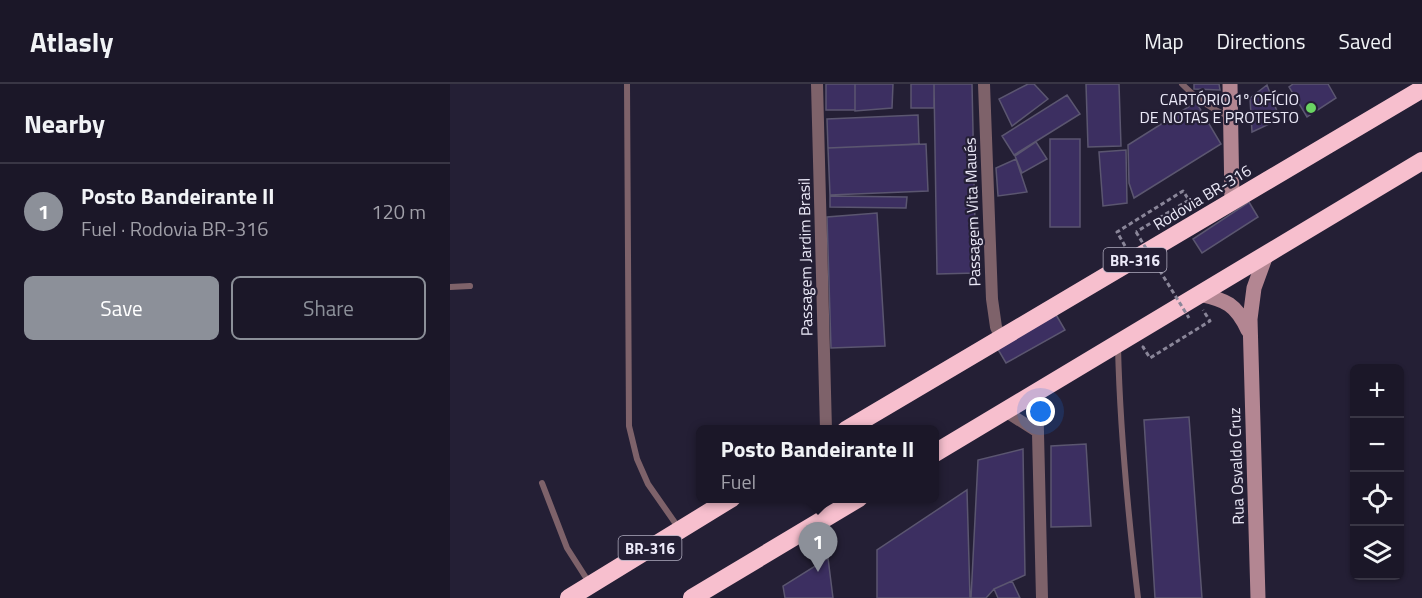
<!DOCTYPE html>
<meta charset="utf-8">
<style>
:root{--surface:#1b1728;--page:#282434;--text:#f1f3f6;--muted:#a09fa8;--line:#393645;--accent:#8c9099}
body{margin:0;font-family:"Titillium Web",sans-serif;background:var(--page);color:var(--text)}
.controls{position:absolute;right:18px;bottom:18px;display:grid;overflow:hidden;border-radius:9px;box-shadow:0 2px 4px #0004}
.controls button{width:54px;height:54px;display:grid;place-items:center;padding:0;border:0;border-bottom:2px solid var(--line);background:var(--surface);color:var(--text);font:30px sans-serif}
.you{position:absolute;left:591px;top:328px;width:21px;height:21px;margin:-15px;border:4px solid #fff;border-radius:50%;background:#1a73e8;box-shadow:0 0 0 9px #1a73e833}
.badge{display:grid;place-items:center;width:39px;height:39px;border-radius:50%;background:var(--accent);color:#fff;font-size:20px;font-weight:700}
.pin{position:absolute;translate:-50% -50px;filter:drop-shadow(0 2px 3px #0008)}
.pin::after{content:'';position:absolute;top:32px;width:21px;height:18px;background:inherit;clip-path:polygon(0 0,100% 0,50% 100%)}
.popup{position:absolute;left:246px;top:341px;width:243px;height:78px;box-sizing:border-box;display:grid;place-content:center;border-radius:9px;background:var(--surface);filter:drop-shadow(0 2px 4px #0005);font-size:20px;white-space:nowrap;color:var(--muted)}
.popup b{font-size:22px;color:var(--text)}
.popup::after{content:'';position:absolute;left:50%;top:100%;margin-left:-12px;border:12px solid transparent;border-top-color:var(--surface)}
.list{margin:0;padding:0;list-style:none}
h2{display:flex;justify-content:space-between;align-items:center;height:78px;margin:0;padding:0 24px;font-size:26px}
h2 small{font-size:20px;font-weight:400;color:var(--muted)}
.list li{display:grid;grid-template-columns:39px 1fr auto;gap:18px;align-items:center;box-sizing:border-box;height:96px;padding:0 24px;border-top:2px solid var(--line)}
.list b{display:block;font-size:22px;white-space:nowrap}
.list p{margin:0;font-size:20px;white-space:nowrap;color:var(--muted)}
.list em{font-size:20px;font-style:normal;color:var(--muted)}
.actions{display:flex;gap:12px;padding:18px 24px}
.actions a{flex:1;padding:14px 0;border:2px solid var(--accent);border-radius:9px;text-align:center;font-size:21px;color:var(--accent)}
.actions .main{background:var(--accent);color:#fff}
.icon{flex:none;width:33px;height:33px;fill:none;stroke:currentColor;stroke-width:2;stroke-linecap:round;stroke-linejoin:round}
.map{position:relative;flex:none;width:972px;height:514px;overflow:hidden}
header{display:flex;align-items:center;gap:36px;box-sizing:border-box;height:84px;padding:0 30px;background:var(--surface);border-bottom:2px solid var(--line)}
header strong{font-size:28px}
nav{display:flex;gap:33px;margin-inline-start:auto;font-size:21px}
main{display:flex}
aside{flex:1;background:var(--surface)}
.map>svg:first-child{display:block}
</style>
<header>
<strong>Atlasly</strong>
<nav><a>Map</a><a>Directions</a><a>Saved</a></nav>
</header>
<main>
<aside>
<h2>Nearby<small></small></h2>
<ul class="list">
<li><span class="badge">1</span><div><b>Posto Bandeirante II</b><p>Fuel · Rodovia BR-316</p></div><em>120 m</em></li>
</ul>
<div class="actions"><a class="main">Save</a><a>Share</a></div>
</aside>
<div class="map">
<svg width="972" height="514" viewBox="0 0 972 514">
<rect width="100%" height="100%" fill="#241f35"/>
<!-- building -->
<path fill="#3c2f61" stroke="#5b5670" stroke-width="1.5" d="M376 0H405V26H376Z
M405 0H443L442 24 405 27Z
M461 0H484V24H461Z
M484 0H522L526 189 487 190Z
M578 0H584L598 15 562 42 549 15Z
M636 0H669L671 62 638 63Z
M744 0H769L770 6 744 5Z
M843 0H878L886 14 857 33 839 3Z
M817 1 830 35 802 48 800 14Z
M617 11 630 30 564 71 552 52Z
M746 18 771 60 684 114 679 99 678 61Z
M468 31 469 60 378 64 377 35Z
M600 55H630V143H600Z
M586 58 597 75 572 89 565 72Z
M476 60 478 107 380 111 378 64Z
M676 66 677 119 653 122 649 68Z
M566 75 577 108 548 112 546 84Z
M380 112 457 113 456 124 380 123Z
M799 118 808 133 752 169 743 155Z
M427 129 435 262 381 264 377 133Z
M605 229 615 246 556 279 546 262Z
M739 333 752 514H705L694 336Z
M636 360 641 442 601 443V362Z
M573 365 575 491 544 505 536 514H521L528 376Z
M517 406 520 514H427V466Z
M378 474 383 514H335L333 502Z
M562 497 570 514H548L544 505Z"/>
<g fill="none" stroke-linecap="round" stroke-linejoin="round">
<!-- path -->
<path stroke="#8a8699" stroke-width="3" stroke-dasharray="4.5 3" stroke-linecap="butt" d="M675 162 667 148 733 107 739 116 686 148
M694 262 693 263 700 274 760 237 753 226"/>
<!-- lane -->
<path stroke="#7e626a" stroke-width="6" d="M177 0 179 342 187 375 198 400 228 443
M732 0C748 16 760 24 780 33
M0 203 20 202
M668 263C670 347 678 430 688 514
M92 399 117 464 140 500"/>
<!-- street -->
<path stroke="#7e626a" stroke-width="12" d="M367 0 376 346
M534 0 542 215 546 243 551 254
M587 308 592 514
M555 327 588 348"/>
<!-- secondary -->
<path stroke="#b38692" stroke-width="15" d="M780 0 782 117
M749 210C776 216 786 220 798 246
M808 514 800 235 804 204 816 171"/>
<!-- highway -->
<path stroke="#f7bfce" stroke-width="18" d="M396 346 972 5
M485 369 972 77
M119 514 282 414
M242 514 409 414"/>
<!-- path-bridge -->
<path stroke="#8a8699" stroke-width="3" stroke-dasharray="4.5 3" stroke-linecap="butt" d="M686 148 739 234"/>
</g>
<!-- markers -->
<circle fill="#6ad363" stroke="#241f35" stroke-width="2" cx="861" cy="24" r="6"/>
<g text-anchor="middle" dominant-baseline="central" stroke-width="4.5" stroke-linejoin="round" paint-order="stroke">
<!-- shield labels -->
<g fill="#241f35" stroke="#afacbe" stroke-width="1.5">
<rect x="653.5" y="164" width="63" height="24" rx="4.5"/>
<rect x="168.5" y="452" width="63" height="24" rx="4.5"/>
</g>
<g font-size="15" font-weight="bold" fill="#ebe9f8">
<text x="685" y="176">BR-316</text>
<text x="200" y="464">BR-316</text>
</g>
<!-- poi labels -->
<g font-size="16" fill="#ebe9f8" stroke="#241f35" text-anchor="end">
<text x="849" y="15">CARTÓRIO 1º OFÍCIO<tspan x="849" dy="18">DE NOTAS E PROTESTO</tspan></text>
</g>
<!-- street labels -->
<g font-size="16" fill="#ebe9f8" stroke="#241f35">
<text transform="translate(752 113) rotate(-31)">Rodovia BR-316</text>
<text transform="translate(522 128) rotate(-92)">Passagem Vita Maués</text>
<text transform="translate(355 173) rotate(-91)">Passagem Jardim Brasil</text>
<text transform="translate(786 382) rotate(-92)">Rua Osvaldo Cruz</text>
</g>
</g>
</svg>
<div class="controls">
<button>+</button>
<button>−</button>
<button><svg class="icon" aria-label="locate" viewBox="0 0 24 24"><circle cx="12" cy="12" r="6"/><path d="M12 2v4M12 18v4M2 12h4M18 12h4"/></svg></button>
<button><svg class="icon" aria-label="layers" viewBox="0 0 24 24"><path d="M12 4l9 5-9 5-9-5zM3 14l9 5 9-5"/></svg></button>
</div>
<div class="you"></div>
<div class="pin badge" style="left:368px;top:488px">1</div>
<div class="popup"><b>Posto Bandeirante II</b>Fuel</div>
</div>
</main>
